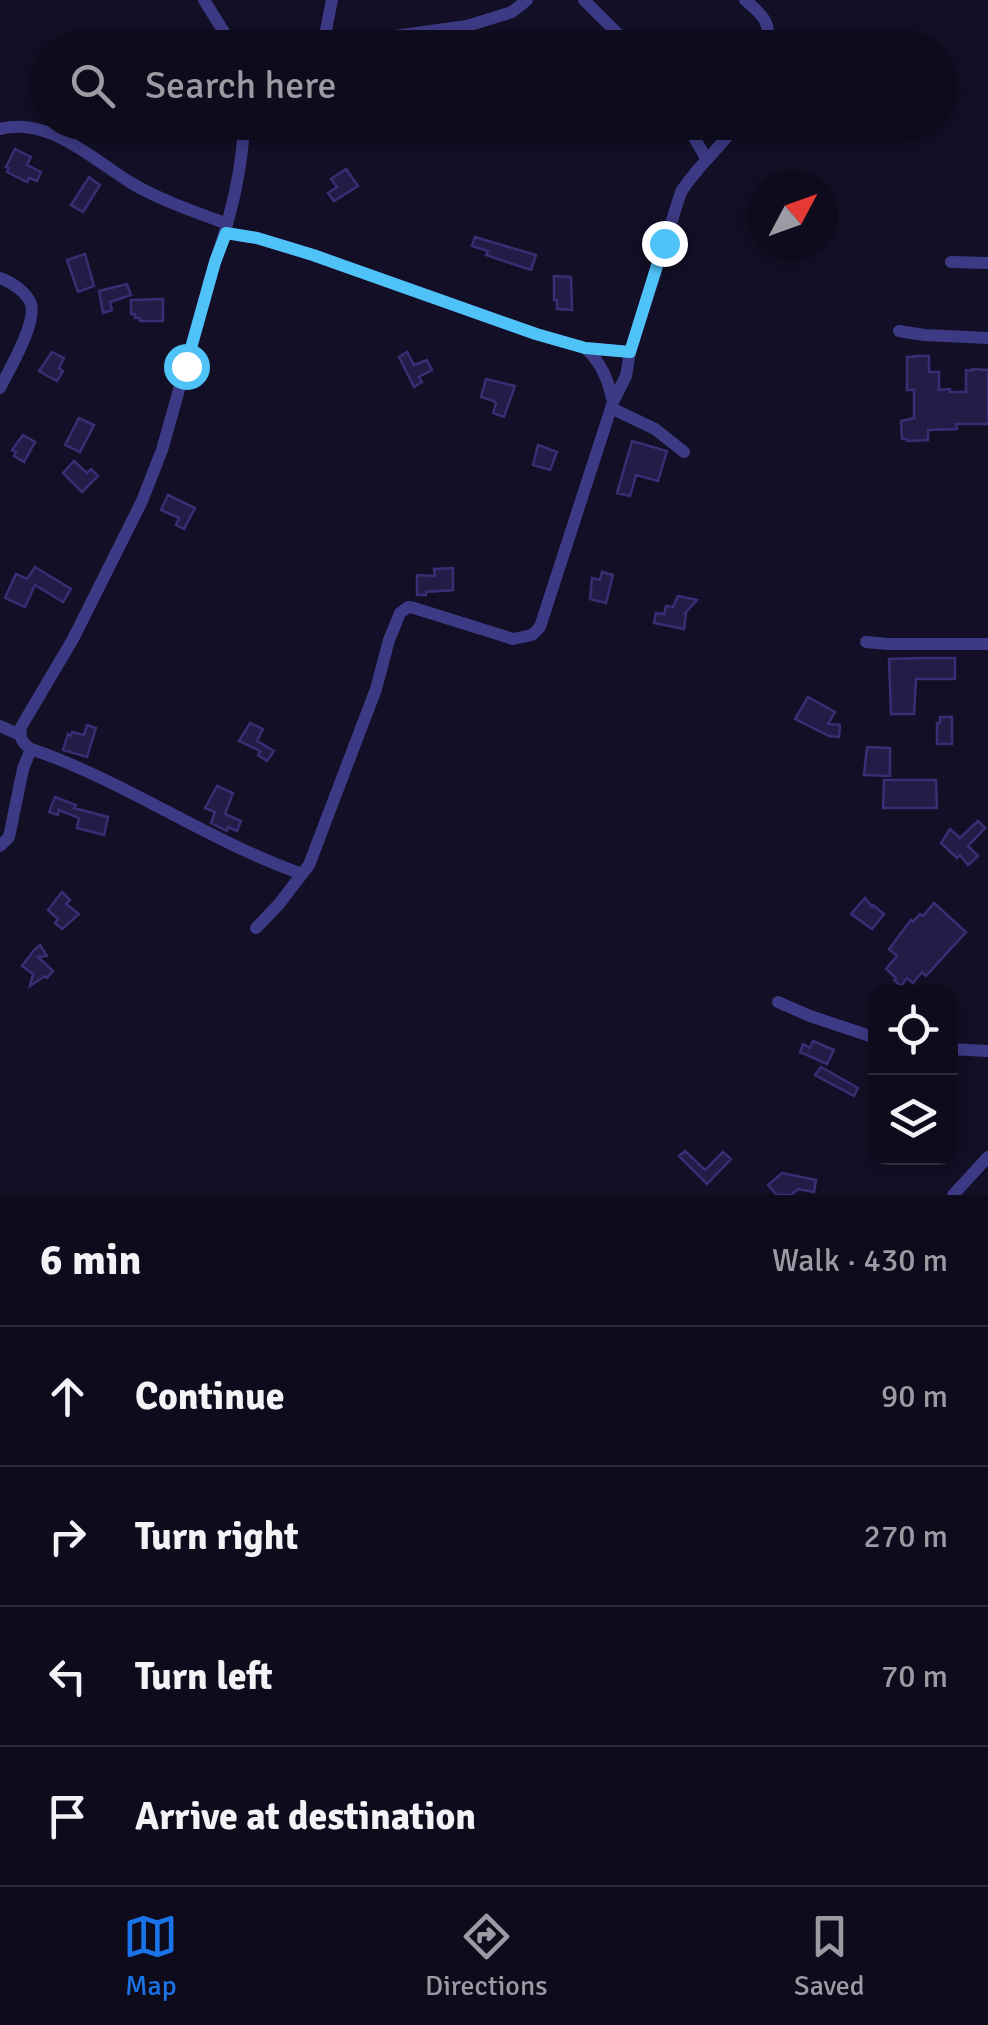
<!DOCTYPE html>
<meta charset="utf-8">
<style>
:root{--surface:#0e0b1c;--page:#1c1929;--text:#f1f3f6;--muted:#9b9ba3;--line:#2e2b3b;--accent:#1a73e8}
body{margin:0;font-family:Signika,sans-serif;background:var(--page);color:var(--text)}
.controls{position:absolute;right:30px;bottom:30px;display:grid;overflow:hidden;border-radius:20px;box-shadow:0 5px 15px #0003}
.controls button{width:90px;height:90px;display:grid;place-items:center;padding:0;border:0;border-bottom:2px solid var(--line);background:var(--surface);color:var(--text);font:50px sans-serif}
.compass{position:absolute;left:748px;top:170px;width:90px;height:90px;border-radius:50%;background:var(--surface);box-shadow:0 5px 15px #0003;rotate:49deg}
.stop{position:absolute;width:30px;height:30px;margin:-22px;border:8px solid #4fc3f7;border-radius:50%;background:#fff}
.stop.end{background:#4fc3f7;border-color:#fff;box-shadow:0 2px 10px #0008}
.list{margin:0;padding:0;list-style:none}
h2{display:flex;justify-content:space-between;align-items:center;height:130px;margin:0;padding:0 40px;font-size:42px}
h2 small{font-size:32px;font-weight:400;color:var(--muted)}
.list li{display:grid;grid-template-columns:65px 1fr auto;gap:30px;align-items:center;box-sizing:border-box;height:140px;padding:0 40px;border-top:2px solid var(--line)}
.list b{display:block;font-size:38px;white-space:nowrap}
.list em{font-size:32px;font-style:normal;color:var(--muted)}
.icon{flex:none;width:55px;height:55px;fill:none;stroke:currentColor;stroke-width:2;stroke-linecap:round;stroke-linejoin:round}
.map{position:relative;flex:none;width:988px;height:1195px;overflow:hidden}
.search{position:absolute;background:var(--surface);box-shadow:0 5px 15px #0003;left:30px;right:30px;top:30px;height:110px;display:flex;align-items:center;gap:25px;box-sizing:border-box;padding:0 35px;border-radius:55px;color:var(--muted);font-size:38px}
.sheet{height:690px;background:var(--surface)}
nav{display:flex;justify-content:space-around;align-items:center;box-sizing:border-box;height:140px;border-top:2px solid var(--line);background:var(--surface);font-size:28px;color:var(--muted)}
nav a{display:grid;justify-items:center;gap:5px}
nav .on{color:var(--accent)}
.map>svg:first-child{display:block}
</style>
<div class="map">
<svg width="988" height="1195" viewBox="0 0 988 1195">
<rect width="100%" height="100%" fill="#130f26"/>
<!-- building -->
<path fill="#241b47" stroke="#3b2d73" stroke-width="2.5" d="M15 149 31 157 27 165 41 172 37 181 29 178 27 182 7 172 9 168 6 167Z
M346 169 358 186 334 201 328 193 337 187 331 179Z
M89 177 100 185 83 212 71 205Z
M475 237 536 255 531 270 486 255 488 251 472 246Z
M85 254 94 286 78 292 67 260Z
M554 276 571 277 572 310 557 309V300H554Z
M127 284 131 295 110 302 112 310 103 313 99 291Z
M163 299V321H140V318H135V314H131V300Z
M52 352 64 358 59 368 63 371 57 381 39 371Z
M407 352 414 365 427 360 432 370 419 377 422 382 414 387 399 357Z
M914 356H929V372H939V390L950 389V392H966V370L972 371V369L988 370V424H956L957 429 928 430V440L907 441V439H902L901 421 914 418V390H907V357H914Z
M486 379 515 386 504 417 493 413 496 404 494 401 481 397Z
M79 418 94 425 80 452 65 445Z
M23 435 35 442 24 462 14 456 16 452 12 450Z
M632 441 667 451 658 481 636 475 630 496 617 493Z
M538 445 557 452 550 470 533 465Z
M74 461 87 473 91 469 98 476 82 492 63 473Z
M168 495 195 508 184 529 176 525 179 518 161 510Z
M35 567 71 589 63 602 35 585 25 607 5 598 16 574 27 579Z
M453 568V590L426 592V595H417V575L435 576 434 569Z
M602 572 613 575 606 603 590 599 592 578 600 580Z
M678 596 697 600 685 613H686L684 629 654 623 656 613 664 614 666 606 673 607Z
M922 658H955V679H916L914 714H891L889 659Z
M808 697 835 712 828 724 840 725 839 737 829 736 795 719Z
M940 717H952V744H937V723H940Z
M250 723 263 729 257 741 274 751 267 761 258 755 260 751 239 741Z
M87 725 96 728 87 757 63 750 68 734 71 736 72 732 84 735Z
M867 747 890 748V776L864 775Z
M884 780H936L937 808H883Z
M217 786 233 793 225 814 241 821 237 831 228 827 227 831 211 823 215 812 205 808Z
M55 797 76 805 74 808 108 817 104 835 77 828 79 818 59 810 58 815 49 812Z
M978 821 985 828 968 846 978 856 968 865 960 855 957 858 941 843 950 829 960 838Z
M62 892 70 900 66 904 79 914 62 929 55 923 58 919 48 910Z
M865 898 872 907 873 905 884 914 872 929 851 914Z
M934 903 966 932 926 976 922 972 913 983 907 978 901 986 894 980 896 978 886 969 897 956 889 949 911 920 913 922 920 914 923 916Z
M40 945 47 956 38 957 53 971 47 978 45 976 30 986 33 974 22 966 34 950Z
M813 1041 834 1050 827 1064 800 1052 803 1044 810 1048Z
M821 1067 858 1088 854 1096 815 1075Z
M685 1151 705 1170 723 1152 731 1159 707 1184 679 1156Z
M782 1173 816 1180 814 1192 798 1189 791 1195H777L768 1185Z"/>
<g fill="none" stroke-linecap="round" stroke-linejoin="round">
<!-- minor -->
<path stroke="#3d3a85" stroke-width="12" d="M204 0 234 48
M584 0 632 48
M745 0C763 15 773 24 766 48
M323 45 332 0
M308 48 467 26 512 12 527 0
M244 122C243 167 230 220 215 262L162 450 142 501 73 639 21 727C19 737 22 743 31 749 125 781 208 841 302 874
M685 122 706 158
M0 129C50 116 94 161 133 184 162 201 196 212 227 224
M225 233 257 238 313 255 536 334 585 348 630 352
M951 262 988 263
M0 278C11 282 27 292 31 304 37 323 9 370 0 388
M899 331 924 335 988 338
M585 348C602 363 608 380 613 402
M611 408 655 429 684 452
M866 642 887 644H988
M0 726 20 735
M0 846 9 837 23 769 31 749
M256 928 279 904 309 865 376 689 389 640 400 613 408 607 414 608 513 639 532 635 540 627 613 402 626 376 630 352 681 192C697 166 721 148 738 122
M778 1002 810 1016 876 1038
M950 1049 988 1051
M953 1195 988 1157"/>
</g>
<g fill="none" stroke-linecap="round" stroke-linejoin="round">
<!-- route -->
<path stroke="#4fc3f7" stroke-width="12" d="M186 366 215 262 226 233 257 238 313 255 536 334 585 348 630 352 664 243"/>
</g>
</svg>
<div class="controls">
<button><svg class="icon" aria-label="locate" viewBox="0 0 24 24"><circle cx="12" cy="12" r="6"/><path d="M12 2v4M12 18v4M2 12h4M18 12h4"/></svg></button>
<button><svg class="icon" aria-label="layers" viewBox="0 0 24 24"><path d="M12 4l9 5-9 5-9-5zM3 14l9 5 9-5"/></svg></button>
</div>
<svg class="compass" viewBox="-18 -18 36 36"><path d="M0-13l5 13h-10z" fill="#e53935"/><path d="M0 13l5-13h-10z" fill="#9b9ba3"/></svg>
<div class="stop" style="left:186px;top:366px"></div>
<div class="stop end" style="left:664px;top:243px"></div>
<div class="search"><svg class="icon" aria-label="search" viewBox="0 0 24 24"><circle cx="10" cy="10" r="6"/><path d="M15 15l6 6"/></svg>Search here</div>
</div>
<section class="sheet">
<h2>6 min<small>Walk · 430 m</small></h2>
<ul class="list">
<li><svg class="icon" aria-label="ahead" viewBox="0 0 24 24"><path d="M12 20V5M6 11l6-6 6 6"/></svg><div><b>Continue</b></div><em>90 m</em></li>
<li><svg class="icon" aria-label="right" viewBox="0 0 24 24"><path d="M7 20v-9h11M14 6l5 5-5 5"/></svg><div><b>Turn right</b></div><em>270 m</em></li>
<li><svg class="icon" aria-label="left" viewBox="0 0 24 24"><path d="M17 20v-9H6M10 6l-5 5 5 5"/></svg><div><b>Turn left</b></div><em>70 m</em></li>
<li><svg class="icon" aria-label="arrive" viewBox="0 0 24 24"><path d="M6 21V4h12l-3 4 3 4H6"/></svg><div><b>Arrive at destination</b></div></li>
</ul>
</section>
<nav>
<a class="on"><svg class="icon" aria-label="map" viewBox="0 0 24 24"><path d="M3 6l6-2 6 2 6-2v14l-6 2-6-2-6 2zM9 4v14M15 6v14"/></svg>Map</a>
<a><svg class="icon" aria-label="directions" viewBox="0 0 24 24"><path d="M12 3l9 9-9 9-9-9zM9 14v-3h6M13 9l2 2-2 2"/></svg>Directions</a>
<a><svg class="icon" aria-label="saved" viewBox="0 0 24 24"><path d="M7 4h10v16l-5-4-5 4z"/></svg>Saved</a>
</nav>
